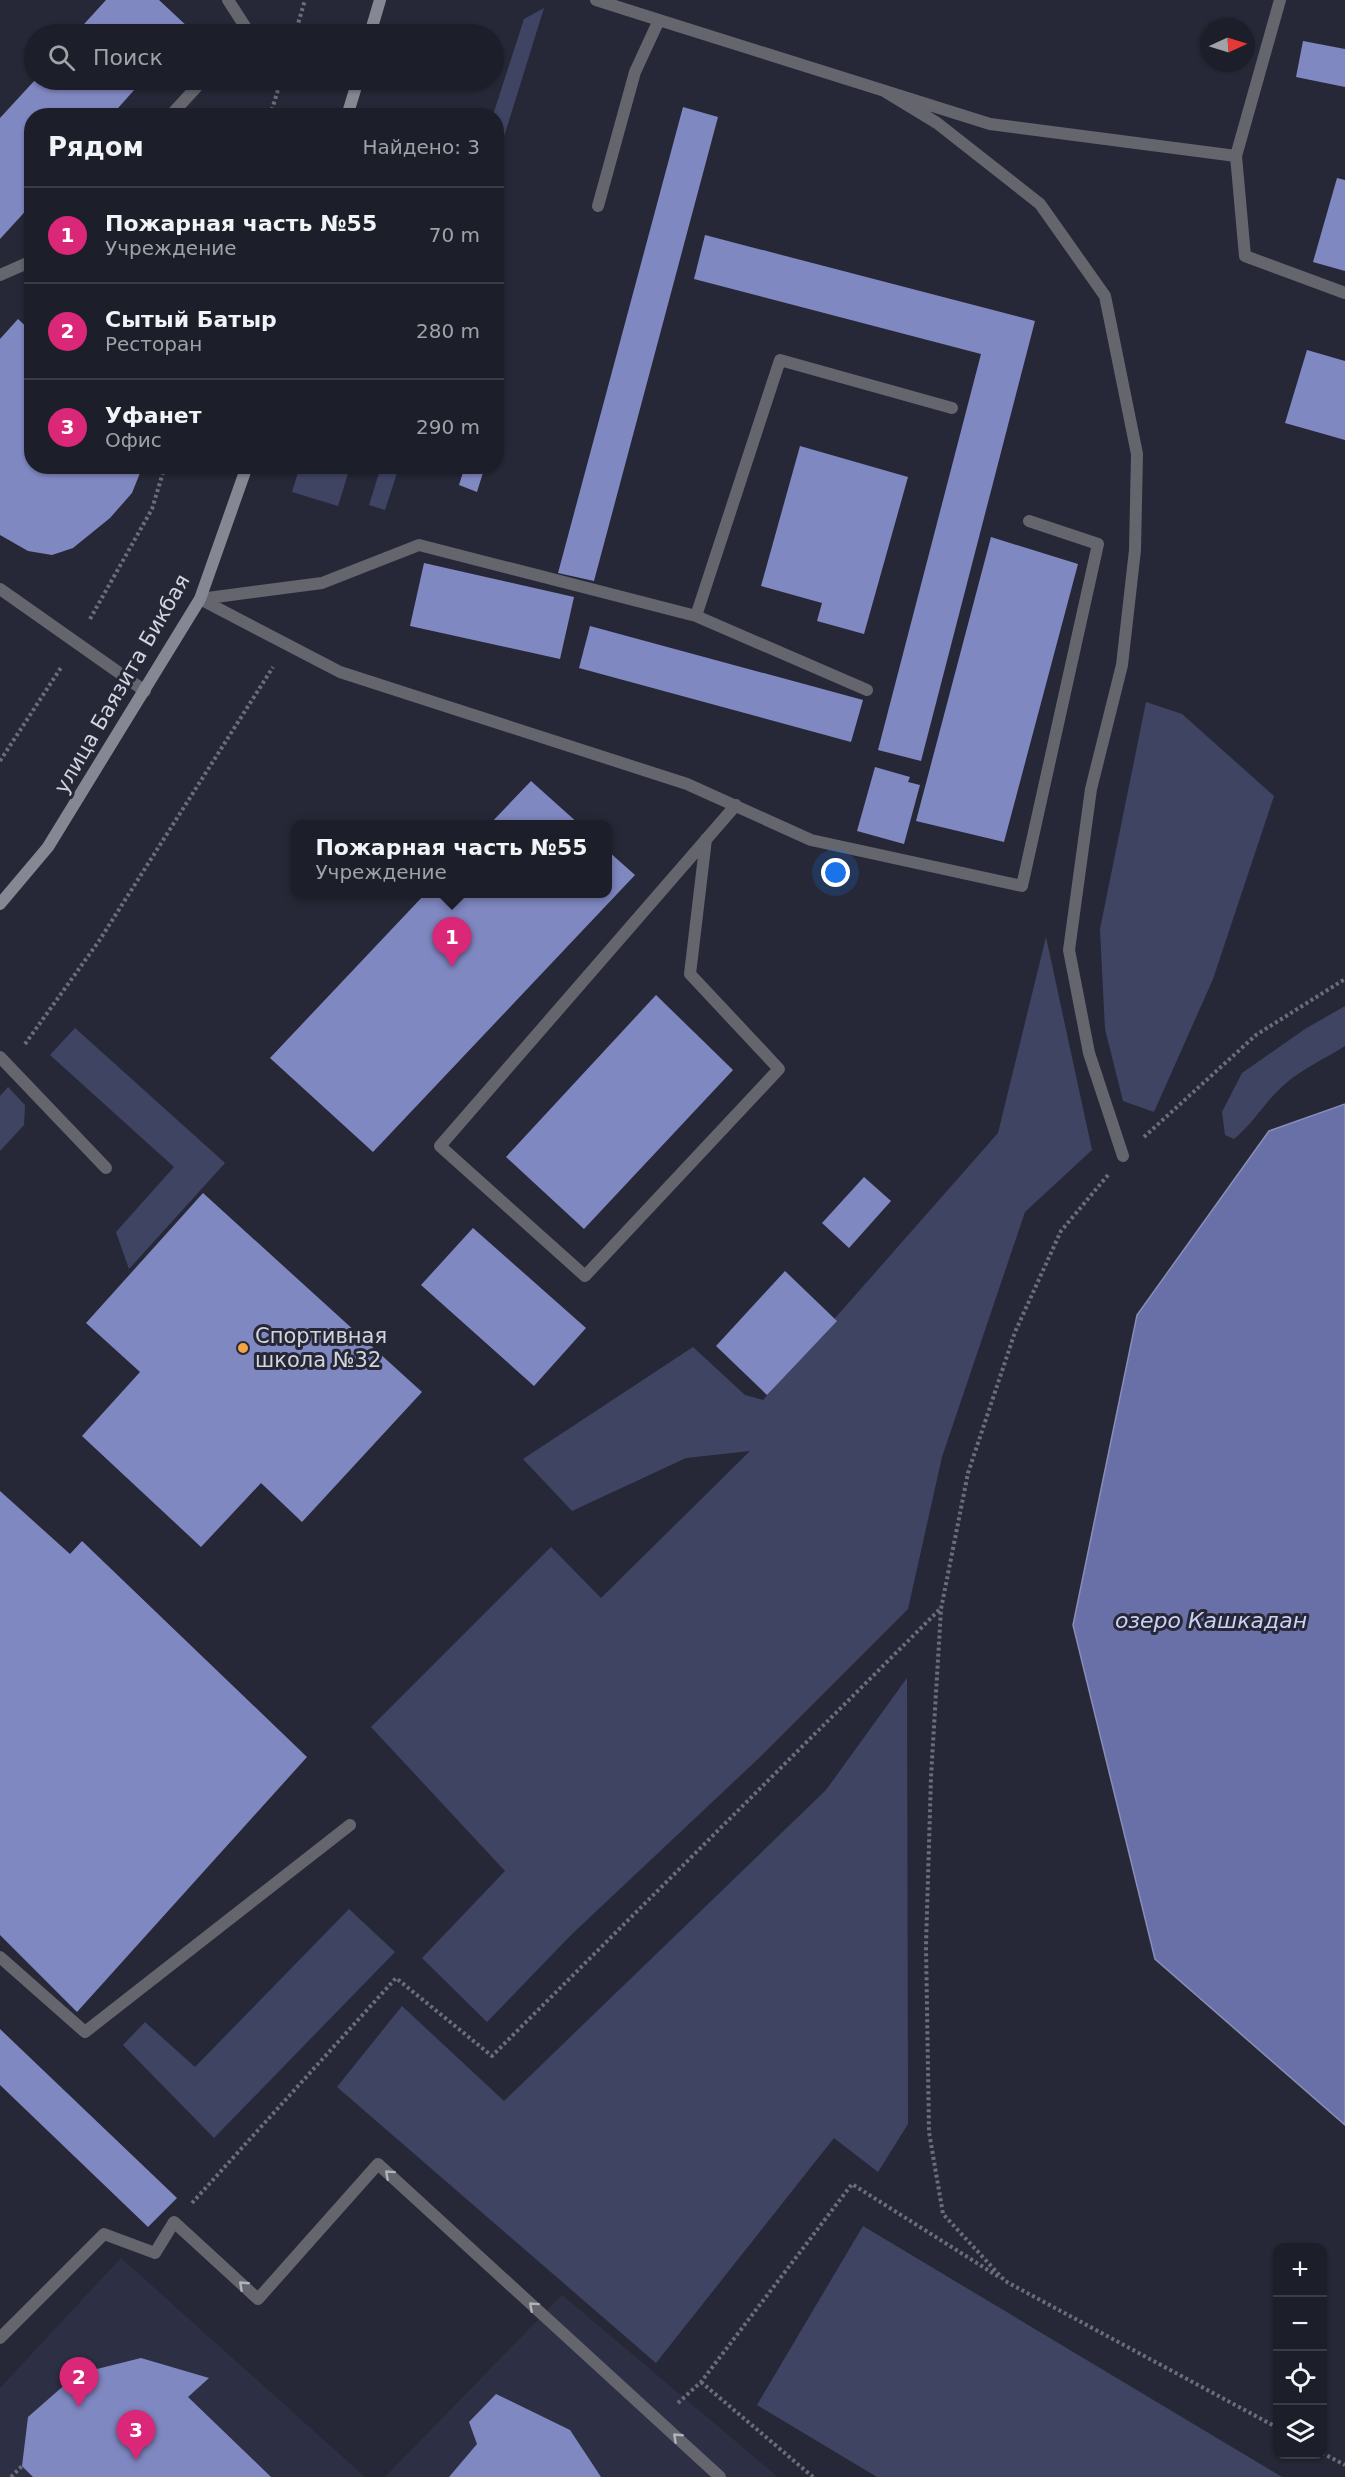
<!DOCTYPE html>
<html lang="ru">
<meta charset="utf-8">
<style>
:root{--surface:#1c1e29;--page:#292b35;--text:#f1f3f6;--muted:#a0a2a8;--line:#3a3c46;--accent:#db2777}
body{margin:0;font-family:"DejaVu Sans",sans-serif;background:var(--page);color:var(--text)}
.controls{position:absolute;right:18px;bottom:18px;display:grid;overflow:hidden;border-radius:12px;box-shadow:0 2px 4px #0004}
.controls button{width:54px;height:54px;display:grid;place-items:center;padding:0;border:0;border-bottom:2px solid var(--line);background:var(--surface);color:var(--text);font:30px sans-serif}
.compass{position:absolute;left:1201px;top:18px;width:54px;height:54px;border-radius:50%;background:var(--surface);box-shadow:0 2px 4px #0004;rotate:86deg}
.you{position:absolute;left:836px;top:873px;width:21px;height:21px;margin:-15px;border:4px solid #fff;border-radius:50%;background:#1a73e8;box-shadow:0 0 0 9px #1a73e833}
.badge{display:grid;place-items:center;width:39px;height:39px;border-radius:50%;background:var(--accent);color:#fff;font-size:20px;font-weight:700}
.pin{position:absolute;translate:-50% -50px;filter:drop-shadow(0 2px 3px #0008)}
.pin::after{content:'';position:absolute;top:32px;width:21px;height:18px;background:inherit;clip-path:polygon(0 0,100% 0,50% 100%)}
.popup{position:absolute;left:291px;top:820px;width:321px;height:78px;box-sizing:border-box;display:grid;place-content:center;border-radius:12px;background:var(--surface);filter:drop-shadow(0 2px 4px #0005);font-size:20px;white-space:nowrap;color:var(--muted)}
.popup b{font-size:22px;color:var(--text)}
.popup::after{content:'';position:absolute;left:50%;top:100%;margin-left:-12px;border:12px solid transparent;border-top-color:var(--surface)}
.list{margin:0;padding:0;list-style:none}
h2{display:flex;justify-content:space-between;align-items:center;height:78px;margin:0;padding:0 24px;font-size:26px}
h2 small{font-size:20px;font-weight:400;color:var(--muted)}
.list li{display:grid;grid-template-columns:39px 1fr auto;gap:18px;align-items:center;box-sizing:border-box;height:96px;padding:0 24px;border-top:2px solid var(--line)}
.list b{display:block;font-size:22px;white-space:nowrap}
.list p{margin:0;font-size:20px;white-space:nowrap;color:var(--muted)}
.list em{font-size:20px;font-style:normal;color:var(--muted)}
.icon{flex:none;width:33px;height:33px;fill:none;stroke:currentColor;stroke-width:2;stroke-linecap:round;stroke-linejoin:round}
.map{position:relative;flex:none;width:1345px;height:2477px;overflow:hidden}
.search{position:absolute;background:var(--surface);box-shadow:0 2px 4px #0004;left:24px;top:24px;width:480px;height:66px;display:flex;align-items:center;gap:15px;box-sizing:border-box;padding:0 21px;border-radius:33px;color:var(--muted);font-size:22px}
.panel{position:absolute;background:var(--surface);box-shadow:0 2px 4px #0004;left:24px;top:108px;width:480px;height:366px;border-radius:24px}
.map>svg:first-child{display:block}
</style>
<div class="map">
<svg width="1345" height="2477" viewBox="0 0 1345 2477">
<rect width="100%" height="100%" fill="#262837"/>
<!-- built -->
<path fill="#2d3045" d="M121 2258 365 2477H0V2388Z
M562 2295 778 2477H385Z"/>
<!-- green -->
<path fill="#404463" d="M544 8 497 159 496 116 493 115 524 19Z
M300 466 350 467 338 506 292 492Z
M381 467H399L385 510 369 505Z
M1146 702 1182 714 1274 796 1213 979 1154 1112 1123 1101 1105 1029 1100 929Z
M1046 937 1092 1150 1025 1212 942 1457 908 1609 759 1758 571 1935 487 2022 422 1958 505 1871 371 1727 551 1547 601 1598 750 1451 686 1458 572 1511 523 1459 693 1347 745 1395 763 1400 998 1133Z
M1345 1006V1046C1326 1058 1302 1069 1285 1084 1265 1101 1255 1122 1234 1139L1225 1135 1222 1112 1242 1073 1305 1029Z
M75 1028 225 1163 129 1269 116 1232 174 1167 50 1055Z
M8 1087 25 1105 24 1125 0 1151V1096Z
M907 1678 908 2124 878 2172 834 2138 656 2363 337 2087 402 2006 504 2101 826 1790Z
M349 1909 395 1952 214 2138 123 2045 145 2022 195 2067Z
M863 2226 1282 2477H877L757 2405Z"/>
<!-- water -->
<path fill="#6970a8" stroke="#888eb8" stroke-width="1.5" d="M1345 1104V2125L1155 1959 1073 1625 1137 1315 1269 1131Z"/>
<!-- building -->
<path fill="#8088c2" d="M106 0H159L189 28 183 34H75Z
M1303 41 1345 49V87L1296 77Z
M35 80H143L111 116H32V204L0 239V118Z
M683 107 718 117 594 581 558 573Z
M1337 178 1345 180V271L1313 262Z
M705 235 1035 321 921 761 878 750 981 354 694 279Z
M18 319 32 332V466H139L140 473 132 493 110 518 73 548 52 555 28 551 0 535V339Z
M1307 350 1345 361V440L1285 423Z
M800 446 908 477 864 634 817 621 822 603 761 586Z
M465 466H485L477 492 459 485Z
M991 537 1078 564 1004 842 916 821Z
M424 563 574 597 560 659 410 626Z
M590 626 863 700 851 742 579 668Z
M875 767 910 777 908 782 920 785 904 844 857 831Z
M531 781 579 824H490Z
M608 851 635 875 373 1152 270 1058 425 894H608Z
M656 995 733 1070 584 1229 506 1157Z
M864 1177 891 1201 849 1248 822 1223Z
M203 1193 422 1392 302 1522 261 1483 201 1547 82 1436 140 1372 86 1323Z
M473 1228 586 1328 534 1386 421 1285Z
M785 1271 837 1321 767 1395 716 1346Z
M0 1491 70 1554 82 1541 307 1757 77 2012 0 1935Z
M0 2029 177 2198 148 2227 0 2085Z
M141 2358 209 2378 188 2397 271 2477H33L22 2466 28 2417 77 2374Z
M496 2394 570 2430 601 2477H449L477 2444 469 2422Z"/>
<g fill="none" stroke-linecap="round" stroke-linejoin="round">
<!-- path -->
<path stroke="#6b6d7a" stroke-width="4" stroke-dasharray="3 3" stroke-linecap="butt" d="M295 34 305 0
M270 116 281 80
M90 619 152 509 165 466
M0 761 62 666
M25 1044 99 941 273 667
M1144 1137 1256 1035 1345 979
M1108 1175 1061 1231 1015 1332 968 1473 941 1609 931 1777 926 1945 929 2132 943 2214 1005 2281 1278 2428
M192 2203 396 1978 492 2056 940 1609
M701 2382 813 2477
M678 2403 701 2382 852 2184 999 2277
M1322 2453 1345 2465
M11 2477 22 2466"/>
<!-- lane -->
<path stroke="#64656d" stroke-width="12" d="M228 0 248 31 245 34
M596 0 659 20 635 72 598 206
M659 20 990 124 1236 156
M886 92 937 123 1040 204 1105 296 1137 454 1135 550 1122 665 1091 789 1069 950 1089 1053 1123 1156
M170 116 203 80
M0 275 32 261
M0 589 145 691
M200 599 340 672 687 784 811 840 1022 886 1098 544 1029 521
M200 599 322 583 419 545 696 616 867 690
M696 616 780 360 952 408
M706 839 690 974 779 1069 585 1276 440 1146 736 805
M0 1057 106 1168
M0 1957 85 2032 350 1825
M0 2338 104 2234 155 2253 174 2222 258 2299 378 2164 720 2477"/>
<!-- street -->
<path stroke="#64656d" stroke-width="12" d="M1280 0 1236 156 1245 256 1345 293"/>
<!-- secondary -->
<path stroke="#858793" stroke-width="12" d="M370 34 380 0
M347 116 358 80
M0 904 48 847 200 599 247 466"/>
</g>
<!-- one-way arrows -->
<defs><path id="oneway-chevron" d="M-2-3.5L2.5 0L-2 3.5" fill="none" stroke-width="1.6" stroke-linecap="round" stroke-linejoin="round" transform="scale(1.5)"/></defs>
<g stroke="#b1b3bc">
<use href="#oneway-chevron" transform="translate(389 2174) rotate(-138)"/>
<use href="#oneway-chevron" transform="translate(243 2285) rotate(-137)"/>
<use href="#oneway-chevron" transform="translate(533 2306) rotate(-138)"/>
<use href="#oneway-chevron" transform="translate(677 2437) rotate(-137)"/>
</g>
<!-- markers -->
<circle fill="#f3a443" stroke="#262837" stroke-width="2" cx="243" cy="1348" r="6"/>
<g text-anchor="middle" dominant-baseline="central" stroke-width="6" stroke-linejoin="round" paint-order="stroke">
<!-- street labels -->
<g font-size="21" fill="#d2d4de" stroke="#262837">
<text transform="translate(122 684) rotate(-60)">улица Баязита Бикбая</text>
</g>
<!-- poi labels -->
<g font-size="21" fill="#d2d4de" stroke="#262837" text-anchor="start">
<text x="255" y="1336">Спортивная<tspan x="255" dy="24">школа №32</tspan></text>
</g>
<!-- water labels -->
<g font-size="22" font-style="italic" fill="#ccd1f3" stroke="#262837">
<text x="1211" y="1620">озеро Кашкадан</text>
</g>
</g>
</svg>
<div class="controls">
<button>+</button>
<button>−</button>
<button><svg class="icon" aria-label="locate" viewBox="0 0 24 24"><circle cx="12" cy="12" r="6"/><path d="M12 2v4M12 18v4M2 12h4M18 12h4"/></svg></button>
<button><svg class="icon" aria-label="layers" viewBox="0 0 24 24"><path d="M12 4l9 5-9 5-9-5zM3 14l9 5 9-5"/></svg></button>
</div>
<svg class="compass" viewBox="-18 -18 36 36"><path d="M0-13l5 13h-10z" fill="#e53935"/><path d="M0 13l5-13h-10z" fill="#a0a2a8"/></svg>
<div class="you"></div>
<div class="pin badge" style="left:452px;top:967px">1</div>
<div class="popup"><b>Пожарная часть №55</b>Учреждение</div>
<div class="pin badge" style="left:79px;top:2407px">2</div>
<div class="pin badge" style="left:136px;top:2460px">3</div>
<div class="search"><svg class="icon" aria-label="search" viewBox="0 0 24 24"><circle cx="10" cy="10" r="6"/><path d="M15 15l6 6"/></svg>Поиск</div>
<section class="panel">
<h2>Рядом<small>Найдено: 3</small></h2>
<ul class="list">
<li><span class="badge">1</span><div><b>Пожарная часть №55</b><p>Учреждение</p></div><em>70 m</em></li>
<li><span class="badge">2</span><div><b>Сытый Батыр</b><p>Ресторан</p></div><em>280 m</em></li>
<li><span class="badge">3</span><div><b>Уфанет</b><p>Офис</p></div><em>290 m</em></li>
</ul>
</section>
</div>
